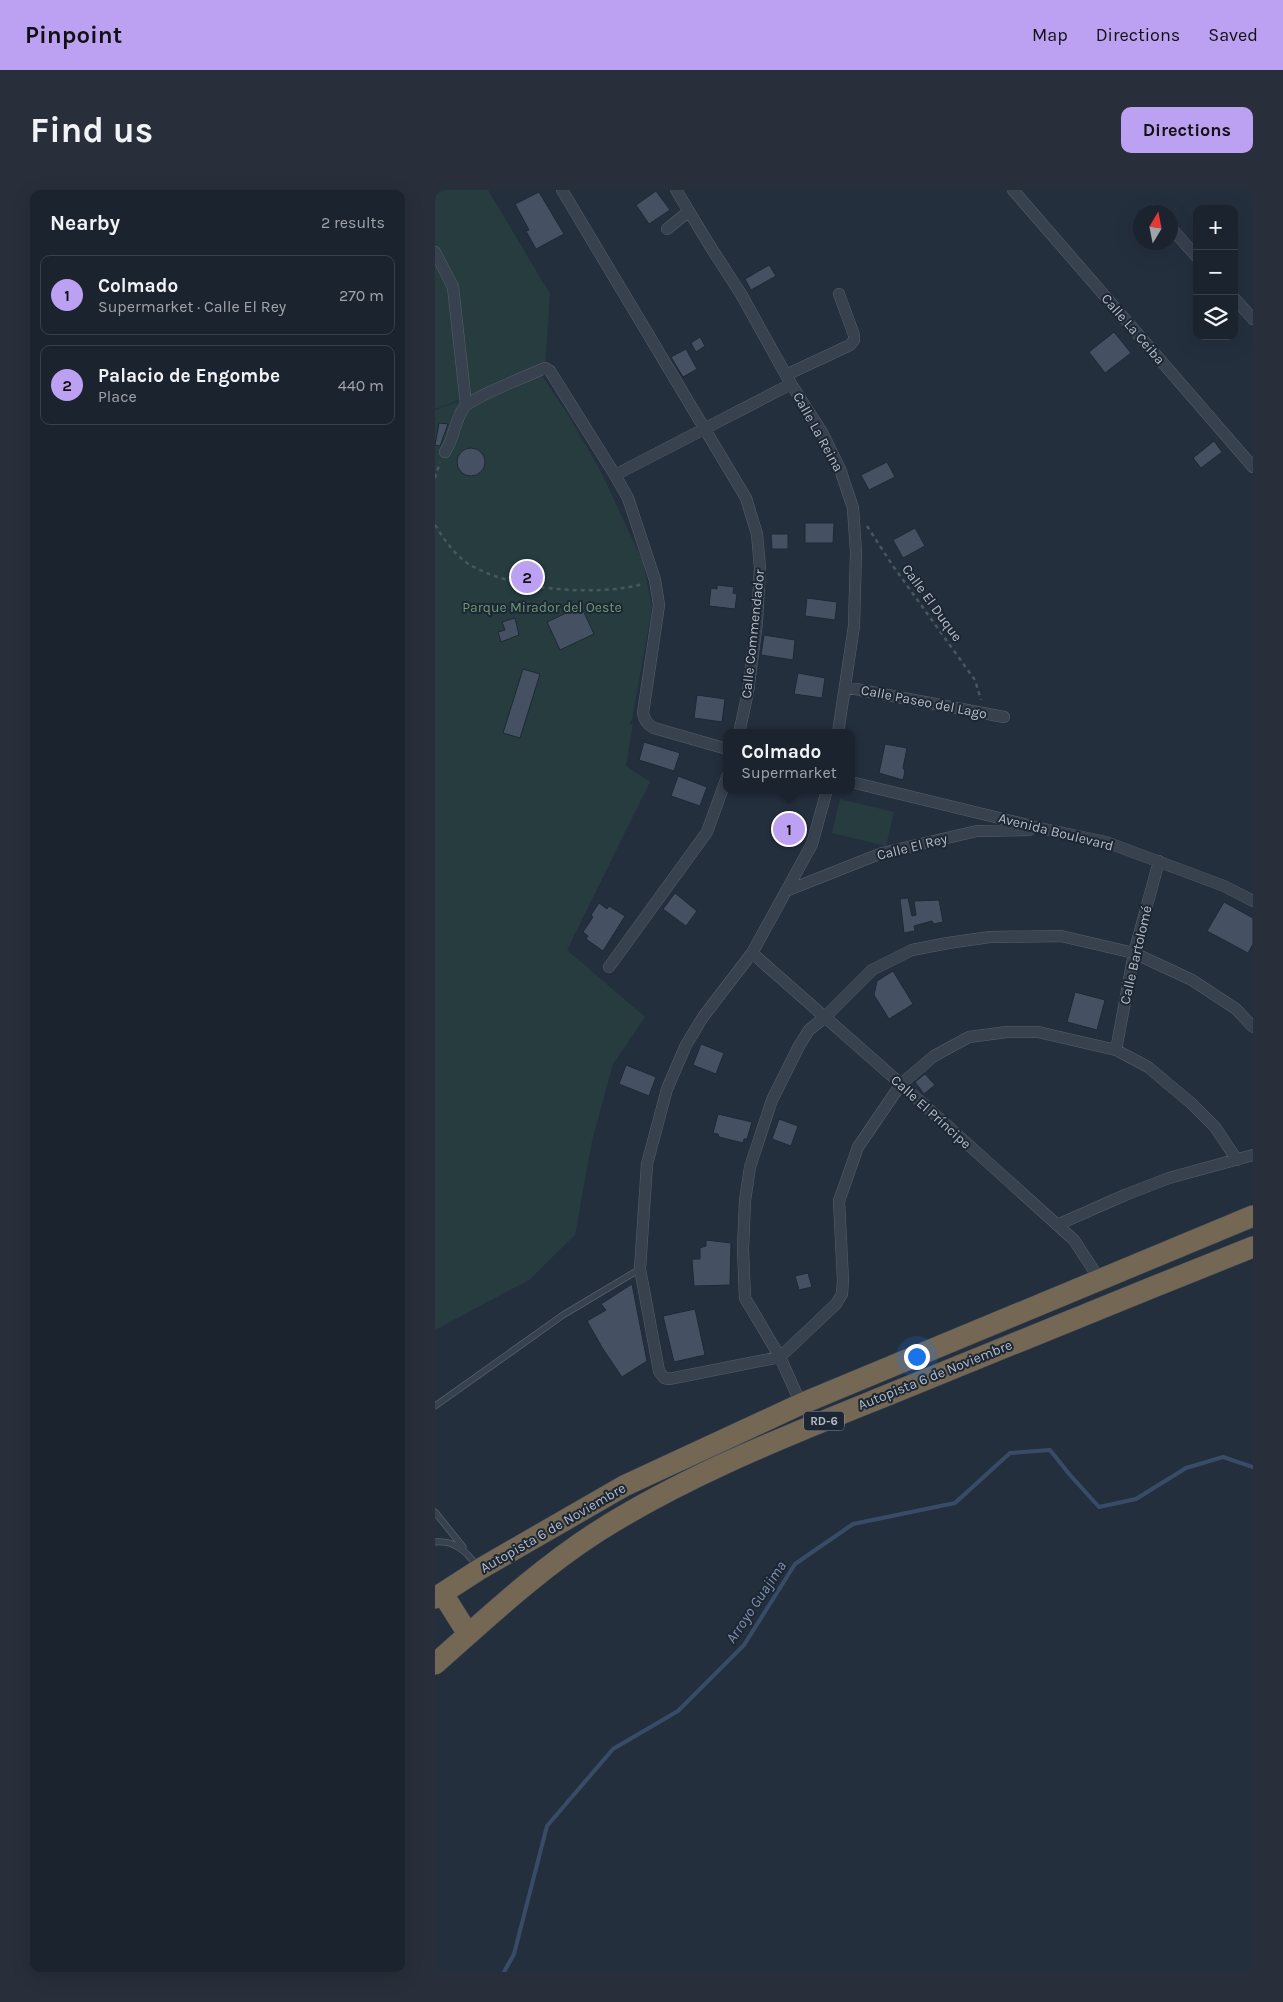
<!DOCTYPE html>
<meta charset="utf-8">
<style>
:root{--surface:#1b232e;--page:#282f3a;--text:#f1f3f6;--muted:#a0a4aa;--line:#39404a;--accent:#bca0f2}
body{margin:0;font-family:Karla,sans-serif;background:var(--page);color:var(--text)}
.controls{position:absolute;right:15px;top:15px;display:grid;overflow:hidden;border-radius:10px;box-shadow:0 5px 20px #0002}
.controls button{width:45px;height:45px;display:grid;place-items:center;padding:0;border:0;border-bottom:1px solid var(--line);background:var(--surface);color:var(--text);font:25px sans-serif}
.compass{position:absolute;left:698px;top:15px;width:45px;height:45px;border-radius:50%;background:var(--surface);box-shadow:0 5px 20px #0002;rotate:10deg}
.you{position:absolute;left:481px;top:1166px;width:18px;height:18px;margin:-12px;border:4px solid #fff;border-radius:50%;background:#1a73e8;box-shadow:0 0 0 8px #1a73e833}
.badge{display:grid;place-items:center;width:32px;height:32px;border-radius:50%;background:var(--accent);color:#111;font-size:16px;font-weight:700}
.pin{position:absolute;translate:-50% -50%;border:2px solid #fff;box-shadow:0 1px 5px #0006}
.popup{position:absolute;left:288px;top:539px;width:132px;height:65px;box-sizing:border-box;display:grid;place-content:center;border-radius:10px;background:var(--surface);filter:drop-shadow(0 1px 4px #0005);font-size:16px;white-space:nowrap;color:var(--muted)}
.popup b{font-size:19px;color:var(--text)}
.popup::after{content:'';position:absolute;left:50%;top:100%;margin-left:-10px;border:10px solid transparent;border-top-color:var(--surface)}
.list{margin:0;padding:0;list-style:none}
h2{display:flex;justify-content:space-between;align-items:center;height:65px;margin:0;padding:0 20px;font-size:21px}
h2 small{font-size:16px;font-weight:400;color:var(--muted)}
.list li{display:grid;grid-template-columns:32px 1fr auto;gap:15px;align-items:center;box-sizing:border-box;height:80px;margin:0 10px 10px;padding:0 10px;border:1px solid var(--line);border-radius:10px}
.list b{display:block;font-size:19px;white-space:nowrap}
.list p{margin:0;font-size:16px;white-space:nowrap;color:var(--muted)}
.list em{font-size:16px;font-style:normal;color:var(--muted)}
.icon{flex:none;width:28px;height:28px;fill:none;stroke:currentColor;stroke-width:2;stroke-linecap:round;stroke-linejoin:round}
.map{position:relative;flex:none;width:818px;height:1782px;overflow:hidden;border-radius:10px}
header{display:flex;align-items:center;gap:30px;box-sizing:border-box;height:70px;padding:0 25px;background:var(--accent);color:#111}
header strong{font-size:24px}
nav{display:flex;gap:28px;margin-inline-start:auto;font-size:18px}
.intro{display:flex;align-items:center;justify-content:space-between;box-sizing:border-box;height:120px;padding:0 30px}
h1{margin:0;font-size:35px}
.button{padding:12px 22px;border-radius:10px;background:var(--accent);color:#111;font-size:18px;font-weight:700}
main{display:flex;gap:30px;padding:0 30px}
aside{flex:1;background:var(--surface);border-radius:10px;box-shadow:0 5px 20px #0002}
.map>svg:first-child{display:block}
</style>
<header>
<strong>Pinpoint</strong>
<nav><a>Map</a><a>Directions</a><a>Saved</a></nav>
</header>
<div class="intro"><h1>Find us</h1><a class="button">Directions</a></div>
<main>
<aside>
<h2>Nearby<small>2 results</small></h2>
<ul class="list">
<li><span class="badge">1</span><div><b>Colmado</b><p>Supermarket · Calle El Rey</p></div><em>270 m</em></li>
<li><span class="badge">2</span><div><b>Palacio de Engombe</b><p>Place</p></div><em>440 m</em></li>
</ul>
</aside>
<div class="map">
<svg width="818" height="1782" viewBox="0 0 818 1782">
<rect width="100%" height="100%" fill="#242f3e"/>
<!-- green -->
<path fill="#263c3f" d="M0 0H53L115 104 110 178 0 219Z
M105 183 134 226 166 282 208 372 217 417 197 530 194 534H198L191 576 215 592 132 760 210 827 178 874 157 951 140 1045 94 1090 0 1140V220Z
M405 609 459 622 451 656 397 643Z"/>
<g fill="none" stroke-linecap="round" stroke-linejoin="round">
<!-- stream -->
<path stroke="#394c67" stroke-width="4" d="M69 1782 79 1764 112 1636 178 1559 243 1521 309 1455 360 1374 418 1334 520 1313 575 1263 615 1260 635 1285 664 1317 701 1309 751 1278 788 1267 818 1277"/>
</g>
<!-- building -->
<path fill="#455162" stroke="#1f2835" d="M221 1 235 20 214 34 201 15Z
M104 2 129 44 101 59 91 41 94 40 80 14Z
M334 75 341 86 316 100 310 89Z
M679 142 696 163 670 183 654 162Z
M265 147 270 156 261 162 256 153Z
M251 159 262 179 248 187 236 167Z
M4 233 13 234 5 256 0 255Z
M779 251 787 262 766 278 758 268Z
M22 272a14 14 0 1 1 28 0a14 14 0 1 1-28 0Z
M452 272 460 287 434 300 426 285Z
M370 333H399L398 353H370Z
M480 338 490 356 468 368 458 350Z
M336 344H353V359H337Z
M282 395 299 397 298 403 302 404 300 419 274 416 276 398 282 399Z
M372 408 402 412 400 430 370 426Z
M146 416 159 444 125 460 112 432Z
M80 428 84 445 66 452 63 442 70 440 67 432Z
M329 445 360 450 358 470 326 465Z
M88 479 105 484 85 548 68 543Z
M363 483 390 488 387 508 359 504Z
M262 505 290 509 287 532 259 528Z
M209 552 245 563 239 581 204 570Z
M450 554 472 558 468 578 470 581 468 590 444 583Z
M243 586 272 597 265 616 236 606Z
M344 624 370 631 363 655 338 647Z
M240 703 262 721 251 736 228 719Z
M473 708 477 726 481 725 479 711 504 710 508 732 499 734 497 731 479 736 480 741 469 743 465 709Z
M789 712 818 728V754L813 763 772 741Z
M164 713 172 719 174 716 190 726 168 761 151 749 153 746 148 742 158 727 156 725Z
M458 781 478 814 454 829 439 805 442 791Z
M640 802 670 810 662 840 632 832Z
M266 854 289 863 281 884 258 875Z
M191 875 221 887 214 906 184 894Z
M490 884 500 895 489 904 480 892Z
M283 924 317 932 312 949H309L308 953 284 947 283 944 278 943Z
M344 929 363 936 356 956 337 949Z
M271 1050 296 1053 295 1095 259 1096 257 1069H265V1058L271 1056Z
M373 1083 377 1097 364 1100 360 1086Z
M197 1094 212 1171 187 1187 168 1159 152 1131 171 1120 166 1114Z
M260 1119 270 1165 239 1172 228 1126Z"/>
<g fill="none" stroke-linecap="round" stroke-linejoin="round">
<defs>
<path id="lane" d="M0 1216 128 1125 205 1079
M0 1322 28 1357
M0 1352C19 1350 31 1361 42 1376"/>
<path id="street" d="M127 0 311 308 322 344 325 378 322 432 313 502 304 543
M241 0 275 56 306 104 356 194 388 244 405 279 418 318 421 362 419 436 403 543
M578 0 818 277
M720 21 722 22
M736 38 762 67
M232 39 253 22
M0 62 18 97 31 214
M799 108 818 129
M351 185 415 155 419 150V145L404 104
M10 262C19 249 19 233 28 219 34 208 95 185 110 178L115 181 180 285 193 308 220 390 224 415 208 523C210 531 212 534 219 538L292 559
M180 285 356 194
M410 497 569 527
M416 592 609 639 671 652 789 696 818 711
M392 600 377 654 317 763 268 827 251 855 232 899 212 974 205 1079 224 1181 229 1188 234 1189 345 1167 401 1114 407 1104 408 1090 404 1011 423 957 466 894 499 866 534 847 572 842H603L681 860 713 877 756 913 780 937 802 970
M351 701 447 663 542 641 594 640
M317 763 466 894 639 1050 665 1090
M174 777 272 642 292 587
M681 860 699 763 724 671
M622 1035 690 1005 734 988 818 965
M366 1214 345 1167 310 1108 308 1059 310 1011 315 977 337 910 364 856 374 840 389 828 437 780 477 760 513 753 555 747 626 746 699 763 757 790 801 819 818 837"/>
<path id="highway" d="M8 1404 33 1444
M0 1408 45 1379 189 1296 366 1214 818 1026
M0 1474C52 1428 103 1380 162 1342 256 1282 362 1242 465 1200 582 1152 700 1104 818 1057"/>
</defs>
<!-- lane casing -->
<use href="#lane" stroke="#565f6c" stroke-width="7"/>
<!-- street casing -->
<use href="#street" stroke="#565f6c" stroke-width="12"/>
<!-- highway casing -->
<use href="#highway" stroke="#434c59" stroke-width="22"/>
<!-- path -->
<path stroke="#44595c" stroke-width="2.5" stroke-dasharray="4 4" stroke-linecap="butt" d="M0 288 5 272
M0 335C9 349 18 363 32 373 74 400 161 407 208 394
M432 336 458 376 540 490 546 510"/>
<!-- lane -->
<use href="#lane" stroke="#38414e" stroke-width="5.5"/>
<!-- street -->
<use href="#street" stroke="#38414e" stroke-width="11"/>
<!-- highway -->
<use href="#highway" stroke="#746855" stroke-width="21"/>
</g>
<g text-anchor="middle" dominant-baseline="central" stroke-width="4" stroke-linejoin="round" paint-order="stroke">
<!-- shield labels -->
<rect fill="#1d2633" stroke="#878f9c" stroke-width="1" x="369" y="1221.5" width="40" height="19" rx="4"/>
<g font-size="12" font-weight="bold" fill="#b4bcc9">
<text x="389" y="1231">RD-6</text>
</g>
<!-- street labels -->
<g font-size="14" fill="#b4bcc9" stroke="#1d2633">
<text transform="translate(698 139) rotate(49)">Calle La Ceiba</text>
<text transform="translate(383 242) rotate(61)">Calle La Reina</text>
<text transform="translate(497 413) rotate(54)">Calle El Duque</text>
<text transform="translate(318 444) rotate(-84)">Calle Commendador</text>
<text transform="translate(489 512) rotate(11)">Calle Paseo del Lago</text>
<text transform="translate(621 642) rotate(14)">Avenida Boulevard</text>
<text transform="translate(477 657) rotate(-14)">Calle El Rey</text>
<text transform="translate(701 765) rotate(-77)">Calle Bartolomé</text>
<text transform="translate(496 922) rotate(42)">Calle El Príncipe</text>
<text transform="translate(500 1185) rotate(-22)">Autopista 6 de Noviembre</text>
<text transform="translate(118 1338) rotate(-30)">Autopista 6 de Noviembre</text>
</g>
<!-- park labels -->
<g font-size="14" fill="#6b9a76" stroke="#1d2633">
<text x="107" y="417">Parque Mirador del Oeste</text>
</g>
<!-- water labels -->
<g font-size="15" font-style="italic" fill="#7c92b1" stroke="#1d2633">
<text transform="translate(321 1412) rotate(-56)">Arroyo Guajima</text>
</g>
</g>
</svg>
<div class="controls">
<button>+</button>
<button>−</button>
<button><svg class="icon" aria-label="layers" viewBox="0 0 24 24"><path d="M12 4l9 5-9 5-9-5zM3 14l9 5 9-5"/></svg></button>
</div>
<svg class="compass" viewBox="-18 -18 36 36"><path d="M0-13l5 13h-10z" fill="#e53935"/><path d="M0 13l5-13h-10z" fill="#a0a4aa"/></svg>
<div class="you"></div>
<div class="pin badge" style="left:354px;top:639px">1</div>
<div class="popup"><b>Colmado</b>Supermarket</div>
<div class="pin badge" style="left:92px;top:387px">2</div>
</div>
</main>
